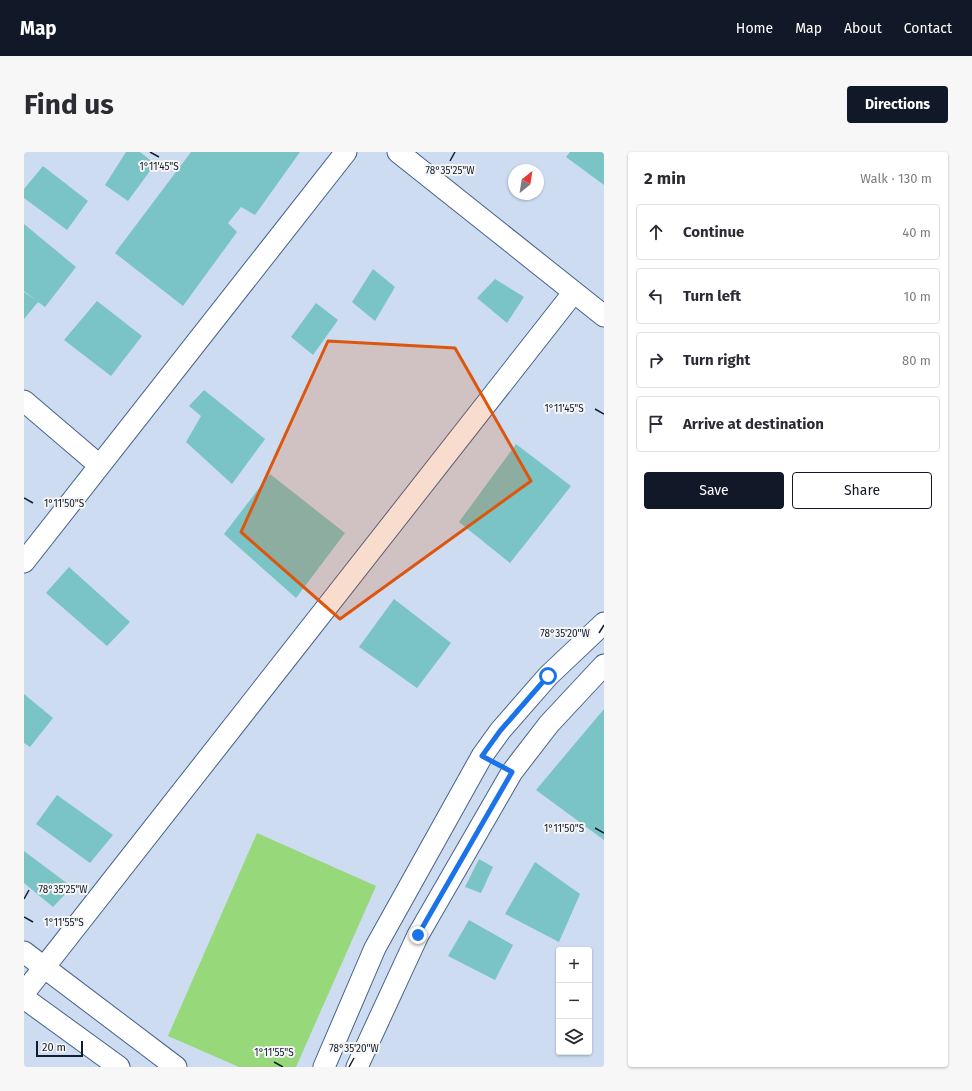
<!DOCTYPE html>
<meta charset="utf-8">
<style>
:root{--surface:#fff;--page:#f7f7f7;--text:#2b2b33;--muted:#7c7c81;--line:#e1e1e2;--accent:#111827}
body{margin:0;font-family:"Fira Sans",sans-serif;background:var(--page);color:var(--text)}
.controls{position:absolute;right:12px;bottom:12px;display:grid;overflow:hidden;border-radius:4px;box-shadow:0 1px 3px #0004}
.controls button{width:36px;height:36px;display:grid;place-items:center;padding:0;border:0;border-bottom:1px solid var(--line);background:var(--surface);color:var(--text);font:20px sans-serif}
.compass{position:absolute;left:484px;top:12px;width:36px;height:36px;border-radius:50%;background:var(--surface);box-shadow:0 1px 3px #0004;rotate:30deg}
.scale{position:absolute;left:12px;bottom:10px;width:47px;box-sizing:border-box;padding-left:4px;border:2px solid #121e2e;border-top:0;font-size:11px;line-height:14px;white-space:nowrap;color:#121e2e;-webkit-text-stroke:3px #f5f5f5;paint-order:stroke}
.stop{position:absolute;width:12px;height:12px;margin:-9px;border:3px solid #1a73e8;border-radius:50%;background:#fff}
.stop.end{background:#1a73e8;border-color:#fff;box-shadow:0 1px 4px #0008}
.list{margin:0;padding:0;list-style:none}
h2{display:flex;justify-content:space-between;align-items:center;height:52px;margin:0;padding:0 16px;font-size:17px}
h2 small{font-size:13px;font-weight:400;color:var(--muted)}
.list li{display:grid;grid-template-columns:26px 1fr auto;gap:12px;align-items:center;box-sizing:border-box;height:56px;margin:0 8px 8px;padding:0 8px;border:1px solid var(--line);border-radius:4px}
.list b{display:block;font-size:15px;white-space:nowrap}
.list em{font-size:13px;font-style:normal;color:var(--muted)}
.actions{display:flex;gap:8px;padding:12px 16px}
.actions a{flex:1;padding:9px 0;border:1px solid var(--accent);border-radius:4px;text-align:center;font-size:14px;color:var(--accent)}
.actions .main{background:var(--accent);color:#fff}
.icon{flex:none;width:22px;height:22px;fill:none;stroke:currentColor;stroke-width:2;stroke-linecap:round;stroke-linejoin:round}
.map{position:relative;flex:none;width:580px;height:915px;overflow:hidden;border-radius:4px}
header{display:flex;align-items:center;gap:24px;box-sizing:border-box;height:56px;padding:0 20px;background:var(--accent);color:#fff}
header strong{font-size:19px}
nav{display:flex;gap:22px;margin-inline-start:auto;font-size:14px}
.intro{display:flex;align-items:center;justify-content:space-between;box-sizing:border-box;height:96px;padding:0 24px}
h1{margin:0;font-size:28px}
.button{padding:10px 18px;border-radius:4px;background:var(--accent);color:#fff;font-size:14px;font-weight:700}
main{display:flex;gap:24px;padding:0 24px}
aside{flex:1;background:var(--surface);border-radius:4px;box-shadow:0 1px 3px #0004}
.map>svg:first-child{display:block}
</style>
<header>
<strong>Map</strong>
<nav><a>Home</a><a>Map</a><a>About</a><a>Contact</a></nav>
</header>
<div class="intro"><h1>Find us</h1><a class="button">Directions</a></div>
<main>
<div class="map">
<svg width="580" height="915" viewBox="0 0 580 915">
<rect width="100%" height="100%" fill="#dceafd"/>
<!-- built -->
<path fill="#cddcf1" fill-rule="evenodd" d="M0 0H580V915H0ZM490 18H514V42H490ZM535 798H565V900H535Z"/>
<!-- green -->
<path fill="#96d87a" d="M233 681 352 734 272 915H215L144 884Z"/>
<!-- building -->
<path fill="#7ac4c5" d="M102 0H116L131 12 104 49 81 33Z
M167 0H276L231 63 217 55 204 71 213 80 159 154 91 101Z
M546 0H580V33L542 5Z
M19 14 64 49 43 78 0 46V37Z
M0 72 52 115 21 155 14 150 0 167V140L12 148 0 139Z
M349 117 371 135 351 169 328 150Z
M471 127 500 145 483 171 453 146Z
M73 149 118 184 87 224 40 188Z
M292 151 314 168 289 203 267 185Z
M180 238 241 287 208 332 162 290 177 264 165 254Z
M492 292 547 334 486 411 435 370Z
M246 322 321 381 272 446 200 382Z
M45 415 106 470 83 494 22 441Z
M370 447 427 491 393 536 335 495Z
M0 542 29 566 6 595 0 591Z
M580 557V688L512 638Z
M33 643 89 683 66 711 12 672Z
M0 699 48 735 29 755 0 731Z
M455 707 469 715 457 741 441 735Z
M511 710 556 742 535 790 481 762Z
M445 768 489 793 471 828 424 804Z"/>
<g fill="none" stroke-linecap="round" stroke-linejoin="round">
<defs>
<path id="minor" d="M374 0 580 164
M0 249 75 313
M0 410 322 0
M0 800 152 915
M0 841 550 140
M0 846 95 915
M300 915 351 796 458 604 476 579 524 524 580 471
M333 915 394 783 488 620 525 572 580 513"/>
</defs>
<!-- minor casing -->
<use href="#minor" stroke="#45628a" stroke-width="23"/>
<!-- minor -->
<use href="#minor" stroke="#fff" stroke-width="21"/>
</g>
<g fill="none" stroke-linecap="round" stroke-linejoin="round">
<!-- route -->
<path stroke="#1a73e8" stroke-width="5" d="M394 783 488 620 458 604 476 579 524 524"/>
</g>
<!-- marked area -->
<path fill="#dd560e" fill-opacity="0.2" stroke="#dd560e" stroke-width="3" stroke-linejoin="round" d="M304 189 431 196 507 329 316 467 217 380Z"/>
<!-- ticks -->
<path fill="none" stroke="#121e2e" stroke-width="1.5" d="M126 0 135 5M426 9 431 0M571 257 580 262M0 346 9 351M575 481 580 473M571 676 580 681M0 747 5 738M0 765 9 770M250 910 259 915M325 915 330 906"/>
<g font-size="10" text-anchor="middle" fill="#121e2e" stroke="#f5f5f5" stroke-width="4" stroke-linejoin="round" paint-order="stroke">
<text x="135" y="18">1°11'45"S</text>
<text x="426" y="22">78°35'25"W</text>
<text x="540" y="260">1°11'45"S</text>
<text x="40" y="355">1°11'50"S</text>
<text x="541" y="485">78°35'20"W</text>
<text x="540" y="680">1°11'50"S</text>
<text x="39" y="741">78°35'25"W</text>
<text x="40" y="774">1°11'55"S</text>
<text x="330" y="900">78°35'20"W</text>
<text x="250" y="904">1°11'55"S</text>
</g>
</svg>
<div class="controls">
<button>+</button>
<button>−</button>
<button><svg class="icon" aria-label="layers" viewBox="0 0 24 24"><path d="M12 4l9 5-9 5-9-5zM3 14l9 5 9-5"/></svg></button>
</div>
<svg class="compass" viewBox="-18 -18 36 36"><path d="M0-13l5 13h-10z" fill="#e53935"/><path d="M0 13l5-13h-10z" fill="#7c7c81"/></svg>
<div class="scale">20 m</div>
<div class="stop" style="left:524px;top:524px"></div>
<div class="stop end" style="left:394px;top:783px"></div>
</div>
<aside>
<h2>2 min<small>Walk · 130 m</small></h2>
<ul class="list">
<li><svg class="icon" aria-label="ahead" viewBox="0 0 24 24"><path d="M12 20V5M6 11l6-6 6 6"/></svg><div><b>Continue</b></div><em>40 m</em></li>
<li><svg class="icon" aria-label="left" viewBox="0 0 24 24"><path d="M17 20v-9H6M10 6l-5 5 5 5"/></svg><div><b>Turn left</b></div><em>10 m</em></li>
<li><svg class="icon" aria-label="right" viewBox="0 0 24 24"><path d="M7 20v-9h11M14 6l5 5-5 5"/></svg><div><b>Turn right</b></div><em>80 m</em></li>
<li><svg class="icon" aria-label="arrive" viewBox="0 0 24 24"><path d="M6 21V4h12l-3 4 3 4H6"/></svg><div><b>Arrive at destination</b></div></li>
</ul>
<div class="actions"><a class="main">Save</a><a>Share</a></div>
</aside>
</main>
